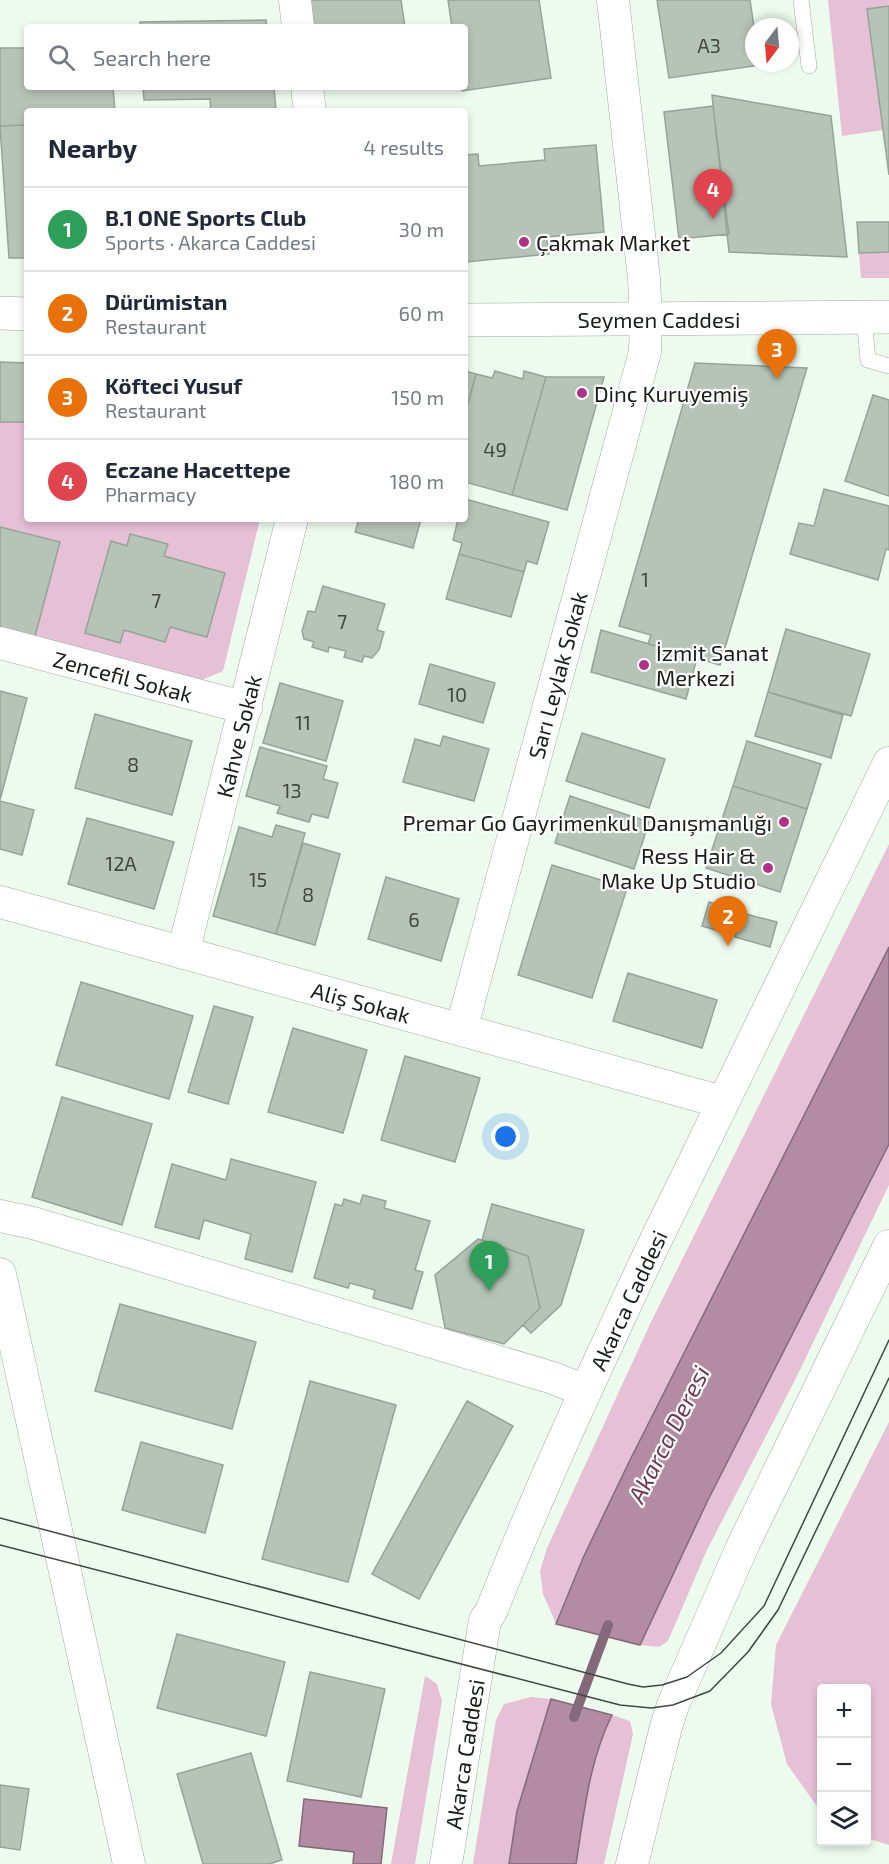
<!DOCTYPE html>
<meta charset="utf-8">
<style>
:root{--surface:#fff;--page:#f6f6f7;--text:#1f2937;--muted:#747a83;--line:#e0e1e3;--accent:#1a73e8}
body{margin:0;font-family:"Exo 2",sans-serif;background:var(--page);color:var(--text)}
.controls{position:absolute;right:18px;bottom:18px;display:grid;overflow:hidden;border-radius:6px;box-shadow:0 3px 9px #0003}
.controls button{width:54px;height:54px;display:grid;place-items:center;padding:0;border:0;border-bottom:2px solid var(--line);background:var(--surface);color:var(--text);font:30px sans-serif}
.compass{position:absolute;left:745px;top:18px;width:54px;height:54px;border-radius:50%;background:var(--surface);box-shadow:0 3px 9px #0003;rotate:196deg}
.you{position:absolute;left:506px;top:1137px;width:21px;height:21px;margin:-15px;border:4px solid #fff;border-radius:50%;background:#1a73e8;box-shadow:0 0 0 9px #1a73e833}
.badge{display:grid;place-items:center;width:39px;height:39px;border-radius:50%;background:var(--accent);color:#fff;font-size:20px;font-weight:700}
.pin{position:absolute;translate:-50% -50px;filter:drop-shadow(0 2px 3px #0008)}
.pin::after{content:'';position:absolute;top:32px;width:21px;height:18px;background:inherit;clip-path:polygon(0 0,100% 0,50% 100%)}
.list{margin:0;padding:0;list-style:none}
h2{display:flex;justify-content:space-between;align-items:center;height:78px;margin:0;padding:0 24px;font-size:26px}
h2 small{font-size:20px;font-weight:400;color:var(--muted)}
.list li{display:grid;grid-template-columns:39px 1fr auto;gap:18px;align-items:center;box-sizing:border-box;height:84px;padding:0 24px;border-top:2px solid var(--line)}
.list b{display:block;font-size:22px;white-space:nowrap}
.list p{margin:0;font-size:20px;white-space:nowrap;color:var(--muted)}
.list em{font-size:20px;font-style:normal;color:var(--muted)}
.icon{flex:none;width:33px;height:33px;fill:none;stroke:currentColor;stroke-width:2;stroke-linecap:round;stroke-linejoin:round}
.map{position:relative;flex:none;width:889px;height:1864px;overflow:hidden}
.search{position:absolute;background:var(--surface);box-shadow:0 3px 9px #0003;left:24px;top:24px;width:444px;height:66px;display:flex;align-items:center;gap:15px;box-sizing:border-box;padding:0 21px;border-radius:6px;color:var(--muted);font-size:22px}
.panel{position:absolute;background:var(--surface);box-shadow:0 3px 9px #0003;left:24px;top:108px;width:444px;height:414px;border-radius:6px}
.map>svg:first-child{display:block}
</style>
<div class="map">
<svg width="889" height="1864" viewBox="0 0 889 1864">
<rect width="100%" height="100%" fill="#ecfbee"/>
<!-- green -->
<path fill="#e6c0d5" d="M828 0H889L883 130 842 136Z
M889 252V278H861L859 253Z
M0 363H27V519H260L223 671 202 680 81 649 34 640 60 543 0 527Z
M889 844V947L629 1462 583 1558 556 1624 543 1594 540 1571 547 1548 651 1322Z
M889 1144V1185L796 1378 706 1552 668 1641 659 1647 640 1645 707 1502Z
M889 1422V1845L867 1838 866 1688H822L821 1812 787 1764 771 1704 776 1645Z
M425 1676 437 1684 442 1701 415 1864H391Z
M531 1697 551 1699 517 1811 509 1864H473L496 1720 504 1704Z
M612 1715 630 1721 633 1734 604 1864H576C584 1814 589 1761 612 1715Z"/>
<!-- water -->
<path fill="#b38ba2" stroke="#846a79" stroke-width="1.5" d="M889 947V1144L707 1502 640 1645 556 1624 583 1558 629 1462Z
M551 1699 612 1715C589 1761 584 1814 576 1864H509L517 1811Z
M304 1799 387 1808 381 1864H353L354 1852 299 1846Z"/>
<g fill="none" stroke-linecap="round" stroke-linejoin="round">
<!-- stream -->
<path stroke="#846a79" stroke-width="10" d="M574 1717 608 1625"/>
</g>
<!-- building -->
<path fill="#b6c4b7" stroke="#96a398" stroke-width="1.5" d="M310 0H401L405 27H314Z
M448 0H539L551 78 462 91 461 87H465V27H452Z
M657 0H750L754 27V63H760V65L669 78Z
M889 6V175L867 9Z
M266 20 267 27H140V22Z
M0 48H27V87H113L115 111H27V125L0 126Z
M143 87H274L276 111H211L210 99 144 100Z
M712 95 831 116 847 257 729 252Z
M713 106 729 234 679 239 664 112Z
M27 125V258H9L0 126Z
M596 145 604 232 547 237 549 254 465 262V155L478 154 479 166 545 160 544 149Z
M857 222H889V252L859 253Z
M0 362 27 363V422H0Z
M695 363 807 368 720 665 648 644 651 635 619 626Z
M465 371 476 374 465 415Z
M495 371 523 379 524 371 546 377 512 495 465 482V415L476 374 492 378Z
M546 377H604L567 510 512 495Z
M873 395 889 400V496L845 481Z
M824 489 889 506V550L886 549 878 580 790 554 799 523 814 526Z
M465 499 549 522 537 564 527 561 524 572 459 554 462 543 453 540 458 519H465Z
M359 519H421L413 548 355 532Z
M0 527 60 542 34 640 0 631Z
M130 534 168 544 164 556 225 573 207 637 170 627 165 642 124 630 120 643 85 633 111 541 127 546Z
M459 554 524 572 511 617 446 599Z
M323 586 385 604 377 630 384 632 379 650 372 658 364 656 362 662 344 657 346 651 329 647 328 652 312 647 314 642 304 639 302 631 308 611 315 612Z
M786 629 870 654 851 716 768 692Z
M601 630 697 658 686 699 591 672Z
M430 664 495 683 483 723 419 704Z
M280 683 343 701 326 761 263 743Z
M0 691 27 698 0 800Z
M768 692 843 715 831 758 755 736Z
M95 714 192 741 172 815 75 788Z
M582 733 665 759 649 808 566 781Z
M443 736 489 749 474 801 403 782 415 739 440 746Z
M747 741 821 764 807 809 733 786Z
M260 747 327 766 323 779 338 783 328 818 312 814 309 822 277 813 280 806 246 796Z
M733 786 807 809 780 892 706 868Z
M570 796 649 822 634 869 555 843Z
M0 801 34 810 22 855 0 849Z
M87 818 174 842 154 909 68 884Z
M276 825 305 833 276 934 213 916 239 827 272 837Z
M303 843 340 854 315 945 276 934Z
M552 865 627 888 592 998 518 975Z
M386 877 459 899 441 961 368 939Z
M709 902 736 910 729 934 702 926Z
M742 913 777 922 770 947 735 937Z
M628 973 717 1000 702 1048 613 1021Z
M81 982 193 1016 169 1099 56 1065Z
M214 1006 253 1017 228 1104 188 1092Z
M293 1028 367 1050 343 1133 268 1112Z
M405 1056 480 1078 455 1162 381 1140Z
M62 1097 152 1124 122 1225 32 1197Z
M231 1159 316 1182 292 1272 245 1259 251 1234 204 1220 199 1239 155 1227 172 1164 226 1180Z
M363 1195 386 1201 384 1208 430 1221 415 1270 423 1272 412 1309 373 1298 375 1290 350 1283 348 1288 314 1278 335 1204 342 1206 344 1199 360 1204Z
M492 1204 584 1230 561 1305 531 1333 523 1325 540 1308 528 1256 482 1240Z
M478 1239 528 1256 540 1308 504 1344 445 1328 435 1275Z
M120 1304 256 1342 232 1429 95 1391Z
M310 1381 396 1405 348 1582 262 1559Z
M467 1401 513 1426 419 1599 372 1574Z
M141 1442 223 1465 205 1533 122 1510Z
M177 1634 285 1662 266 1736 157 1708Z
M310 1672 385 1689 361 1797 287 1781Z
M251 1753 282 1860 269 1864H203L177 1774Z
M0 1785 29 1789 20 1850 0 1847Z"/>
<g fill="none" stroke-linecap="round" stroke-linejoin="round">
<defs>
<path id="service" d="M801 0 809 66
M864 317 868 360 889 366"/>
<path id="minor" d="M295 0 298 27
M307 87 310 111
M0 643 246 708
M0 902 722 1102
M183 953 292 519
M461 1030 645 352 646 319 644 279 613 0
M0 1216 33 1223 553 1378 585 1391
M0 1274 129 1864
M446 1864 485 1620 491 1612C539 1489 595 1370 651 1250 729 1087 809 925 889 763
M632 1864 666 1727 673 1705 744 1543 889 1246"/>
<path id="primary" d="M0 313 27 314
M465 320 889 317"/>
</defs>
<!-- service casing -->
<use href="#service" stroke="#9eab9f" stroke-width="16"/>
<!-- minor casing -->
<use href="#minor" stroke="#9eab9f" stroke-width="33"/>
<!-- primary casing -->
<use href="#primary" stroke="#9eab9f" stroke-width="34"/>
<!-- service -->
<use href="#service" stroke="#fff" stroke-width="15"/>
<!-- minor -->
<use href="#minor" stroke="#fff" stroke-width="32"/>
<!-- primary -->
<use href="#primary" stroke="#fff" stroke-width="33"/>
<!-- tram -->
<path stroke="#404741" stroke-width="1.5" d="M0 1518 628 1684 643 1687 662 1685 687 1677 721 1653 764 1606 889 1340
M0 1545 620 1705 651 1708 673 1705 710 1691 748 1652 778 1610 889 1378"/>
</g>
<!-- markers -->
<g fill="#ae3285" stroke="#fff" stroke-width="2">
<circle cx="524" cy="242" r="6"/>
<circle cx="582" cy="393" r="6"/>
<circle cx="644" cy="665" r="6"/>
<circle cx="784" cy="822" r="6"/>
<circle cx="768" cy="868" r="6"/>
</g>
<g text-anchor="middle" dominant-baseline="central" stroke-width="4.5" stroke-linejoin="round" paint-order="stroke">
<!-- number labels -->
<g font-size="20" fill="#404740">
<text x="709" y="45">A3</text>
<text x="495" y="449">49</text>
<text x="645" y="579">1</text>
<text x="156" y="600">7</text>
<text x="342" y="621">7</text>
<text x="457" y="694">10</text>
<text x="303" y="722">11</text>
<text x="133" y="764">8</text>
<text x="292" y="790">13</text>
<text x="121" y="863">12A</text>
<text x="258" y="879">15</text>
<text x="308" y="894">8</text>
<text x="414" y="919">6</text>
</g>
<!-- poi labels -->
<g font-size="22" fill="#181d19" stroke="#fff" text-anchor="start">
<text x="536" y="242">Çakmak Market</text>
<text x="594" y="393">Dinç Kuruyemiş</text>
<text x="656" y="652">İzmit Sanat<tspan x="656" dy="25">Merkezi</tspan></text>
<text x="772" y="822" text-anchor="end">Premar Go Gayrimenkul Danışmanlığı</text>
<text x="756" y="855" text-anchor="end">Ress Hair &amp;<tspan x="756" dy="25">Make Up Studio</tspan></text>
</g>
<!-- street labels -->
<g font-size="22" fill="#181d19" stroke="#fff">
<text x="659" y="319">Seymen Caddesi</text>
<text transform="translate(557 675) rotate(-75)">Sarı Leylak Sokak</text>
<text transform="translate(123 676) rotate(15)">Zencefil Sokak</text>
<text transform="translate(238 736) rotate(-76)">Kahve Sokak</text>
<text transform="translate(361 1002) rotate(15)">Aliş Sokak</text>
<text transform="translate(628 1300) rotate(-65)">Akarca Caddesi</text>
<text transform="translate(464 1754) rotate(-81)">Akarca Caddesi</text>
</g>
<!-- water labels -->
<g font-size="24" font-style="italic" fill="#6e3859" stroke="#fff">
<text transform="translate(668 1434) rotate(-63)">Akarca Deresi</text>
</g>
</g>
</svg>
<div class="controls">
<button>+</button>
<button>−</button>
<button><svg class="icon" aria-label="layers" viewBox="0 0 24 24"><path d="M12 4l9 5-9 5-9-5zM3 14l9 5 9-5"/></svg></button>
</div>
<svg class="compass" viewBox="-18 -18 36 36"><path d="M0-13l5 13h-10z" fill="#e53935"/><path d="M0 13l5-13h-10z" fill="#747a83"/></svg>
<div class="you"></div>
<div class="pin badge" style="left:489px;top:1291px;background:#2e9e5b">1</div>
<div class="pin badge" style="left:728px;top:946px;background:#e8710a">2</div>
<div class="pin badge" style="left:777px;top:379px;background:#e8710a">3</div>
<div class="pin badge" style="left:713px;top:219px;background:#e0444e">4</div>
<div class="search"><svg class="icon" aria-label="search" viewBox="0 0 24 24"><circle cx="10" cy="10" r="6"/><path d="M15 15l6 6"/></svg>Search here</div>
<section class="panel">
<h2>Nearby<small>4 results</small></h2>
<ul class="list">
<li><span class="badge" style="background:#2e9e5b">1</span><div><b>B.1 ONE Sports Club</b><p>Sports · Akarca Caddesi</p></div><em>30 m</em></li>
<li><span class="badge" style="background:#e8710a">2</span><div><b>Dürümistan</b><p>Restaurant</p></div><em>60 m</em></li>
<li><span class="badge" style="background:#e8710a">3</span><div><b>Köfteci Yusuf</b><p>Restaurant</p></div><em>150 m</em></li>
<li><span class="badge" style="background:#e0444e">4</span><div><b>Eczane Hacettepe</b><p>Pharmacy</p></div><em>180 m</em></li>
</ul>
</section>
</div>
